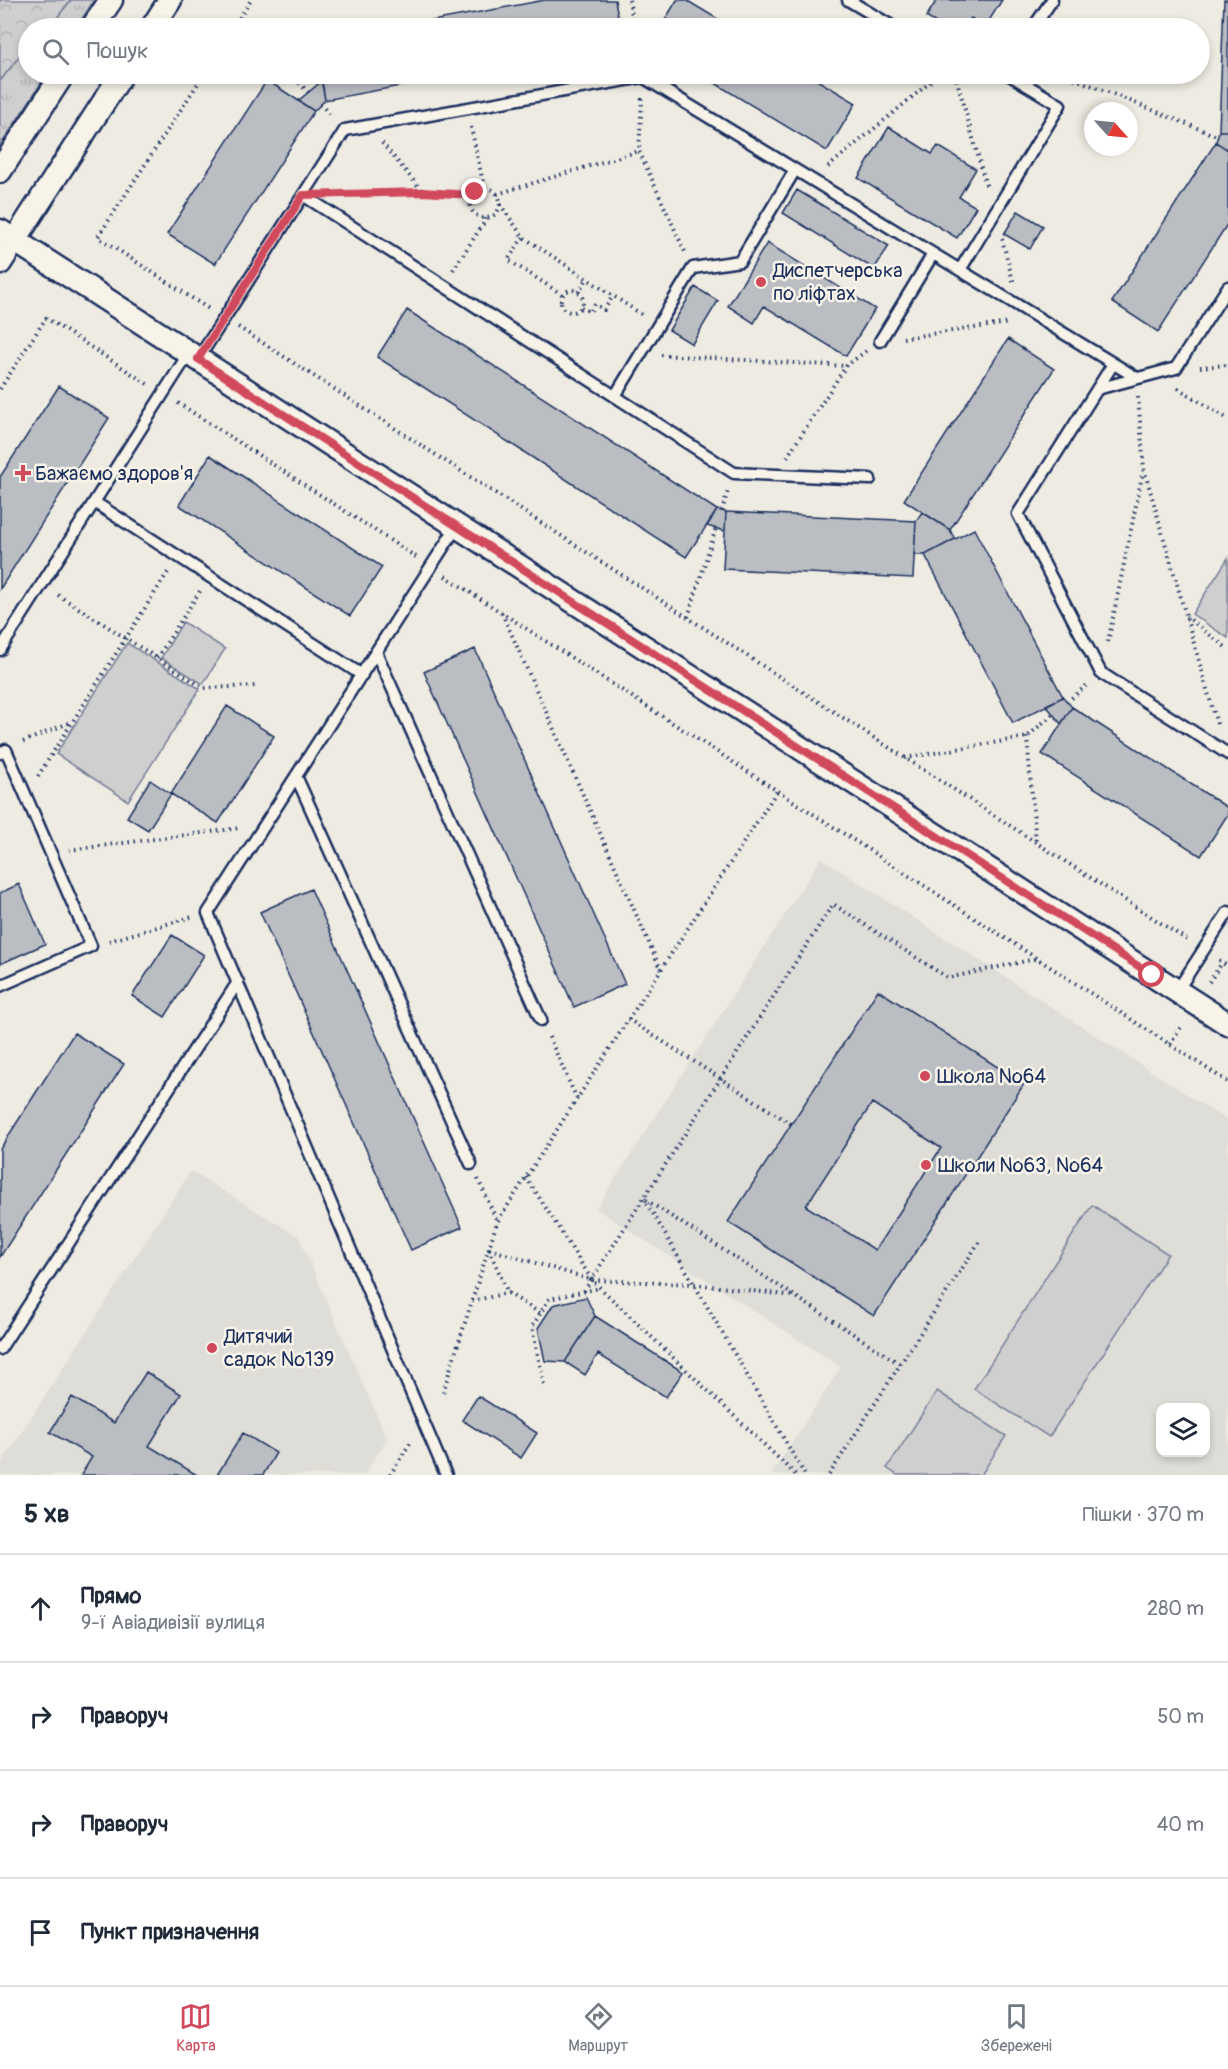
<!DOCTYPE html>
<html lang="uk">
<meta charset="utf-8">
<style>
:root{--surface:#fff;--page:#f6f6f7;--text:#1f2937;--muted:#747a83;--line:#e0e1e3;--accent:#d1495b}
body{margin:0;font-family:Pangolin,sans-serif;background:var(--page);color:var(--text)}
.controls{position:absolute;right:18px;bottom:18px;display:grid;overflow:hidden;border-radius:12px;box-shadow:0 3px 9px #0003}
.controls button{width:54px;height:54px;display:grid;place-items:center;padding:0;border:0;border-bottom:2px solid var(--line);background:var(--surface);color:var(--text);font:30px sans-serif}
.compass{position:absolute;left:1084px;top:102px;width:54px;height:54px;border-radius:50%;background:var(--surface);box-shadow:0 3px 9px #0003;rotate:117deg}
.stop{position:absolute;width:18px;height:18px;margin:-14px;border:4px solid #d1495b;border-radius:50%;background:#fff}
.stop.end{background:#d1495b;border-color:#fff;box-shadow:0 2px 6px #0008}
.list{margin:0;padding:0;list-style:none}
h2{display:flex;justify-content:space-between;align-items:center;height:78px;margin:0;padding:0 24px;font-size:26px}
h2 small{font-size:20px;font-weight:400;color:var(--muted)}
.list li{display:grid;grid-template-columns:39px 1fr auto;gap:18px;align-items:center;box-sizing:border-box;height:108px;padding:0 24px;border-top:2px solid var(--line)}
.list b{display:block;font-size:22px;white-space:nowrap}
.list p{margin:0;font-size:20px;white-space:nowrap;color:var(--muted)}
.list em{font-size:20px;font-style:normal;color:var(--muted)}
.icon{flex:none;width:33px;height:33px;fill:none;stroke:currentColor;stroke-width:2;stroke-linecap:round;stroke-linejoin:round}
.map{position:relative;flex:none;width:1228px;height:1475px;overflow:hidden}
.search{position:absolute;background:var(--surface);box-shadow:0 3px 9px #0003;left:18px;right:18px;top:18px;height:66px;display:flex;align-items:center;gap:15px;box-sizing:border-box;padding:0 21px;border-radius:33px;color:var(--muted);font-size:22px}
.sheet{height:510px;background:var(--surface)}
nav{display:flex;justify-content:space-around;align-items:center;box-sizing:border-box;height:84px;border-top:2px solid var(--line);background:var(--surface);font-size:16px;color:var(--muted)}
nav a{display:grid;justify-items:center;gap:3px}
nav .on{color:var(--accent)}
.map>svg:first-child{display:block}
</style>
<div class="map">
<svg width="1228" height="1475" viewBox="0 0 1228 1475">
<defs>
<pattern id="grass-tufts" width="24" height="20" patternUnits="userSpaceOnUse" patternTransform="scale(1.5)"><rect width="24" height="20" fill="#cfcfcf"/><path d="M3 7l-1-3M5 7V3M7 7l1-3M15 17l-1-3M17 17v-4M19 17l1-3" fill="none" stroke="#b1b2b4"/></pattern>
<pattern id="forest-crowns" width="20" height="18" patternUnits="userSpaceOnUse" patternTransform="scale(1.5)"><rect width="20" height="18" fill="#cfcfcf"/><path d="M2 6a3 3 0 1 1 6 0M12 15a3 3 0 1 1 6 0" fill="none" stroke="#b1b2b4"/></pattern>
</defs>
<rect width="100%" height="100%" fill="#eeebe2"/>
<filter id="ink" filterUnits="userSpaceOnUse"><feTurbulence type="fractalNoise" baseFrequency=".0167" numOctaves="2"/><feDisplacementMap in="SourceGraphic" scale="12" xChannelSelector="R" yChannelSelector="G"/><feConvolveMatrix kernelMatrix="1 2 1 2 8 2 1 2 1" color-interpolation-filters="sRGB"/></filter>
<g filter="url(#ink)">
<!-- built -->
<path fill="#deddd8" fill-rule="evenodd" d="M821 858 1228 1121V1475H771L841 1367 596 1209ZM1160 1408H1206V1452H1160Z
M191 1171 299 1237 387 1439 364 1475H0V1465Z"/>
<!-- grass -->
<path fill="url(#grass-tufts)" stroke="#757f96" stroke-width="1.5" d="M71 0H94L76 28H49Z
M28 45V74H47L0 146V81Z"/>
<!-- forest -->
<path fill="url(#forest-crowns)" stroke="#757f96" stroke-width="1.5" d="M0 0H71L49 28H28V45L0 81Z"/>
<!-- park -->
<path fill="#cfcfcf" stroke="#757f96" stroke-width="1.5" d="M1228 558V638L1192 614Z
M183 622 225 649 203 684 161 658Z
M127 643 200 689 128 801 56 754Z
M1092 1205 1168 1254 1049 1437 974 1389Z
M937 1391 1006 1436 981 1475H897L887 1468Z"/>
<!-- building -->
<path fill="#babdc2" stroke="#1b2f5e" stroke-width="1.5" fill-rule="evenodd" d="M545 0H615L620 28H394Z
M677 0H686L733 28H660Z
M937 0H1002L985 27 971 18 964 28H944L926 17Z
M1224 0H1228V131H1219Z
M620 25H663L660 28H620Z
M320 74H465L325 100Z
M700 74H807L856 103 827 151Z
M267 80 314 111 215 264 167 234Z
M322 81 325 100 314 111 298 101Z
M889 127 932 154 938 146 976 169 959 197 976 207 957 238 858 178Z
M1219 131H1228V150L1216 142Z
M1216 142 1228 150V223L1158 332 1112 302Z
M797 190 889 246 874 269 783 213Z
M1018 211 1043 226 1030 249 1004 234Z
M767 243 875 309 846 356 764 306 754 323 728 306Z
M695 287 718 301 692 344 669 330Z
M407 310 717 510 686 557 377 357Z
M1008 339 1054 369 950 530 904 500Z
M59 386 109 418 0 589V477Z
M210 455 382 567 350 616 179 505Z
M717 510 726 512 725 531 707 526Z
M726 512 916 521 913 578 723 569Z
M922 512 950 530 955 539 925 555H914L916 521Z
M974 529 1063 697 1013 723 925 555Z
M475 649 625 984 574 1007 424 672Z
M1063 697 1072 707 1061 724 1046 705Z
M227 706 274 736 218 823 171 794Z
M1072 707 1228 808V814L1201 856 1042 754Z
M150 780 171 794 148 830 127 817Z
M19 884 45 944 0 964V893Z
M311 889 462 1227 411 1250 260 912Z
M172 935 204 955 165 1017 132 996Z
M878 990 1024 1084 874 1316 728 1222ZM872 1103 941 1148 875 1250 806 1206Z
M74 1033 124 1064 0 1257V1149Z
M586 1297 595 1316 565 1362 545 1361 538 1328 553 1305Z
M595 1316 683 1372 666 1397 598 1354 585 1375 565 1362Z
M146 1372 181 1394 149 1446 197 1475H81L92 1457 50 1432 72 1397 114 1423Z
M478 1396 537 1433 521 1458 462 1420Z
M243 1433 276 1453 263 1475H217Z"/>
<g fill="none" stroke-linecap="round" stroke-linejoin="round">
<defs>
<path id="service" d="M848 0 895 28
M1033 28 1052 0
M303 195 734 473 870 479
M960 270 1060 105 1008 74
M880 341 933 254
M198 359 345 130 643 77 1137 378
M1113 364 1018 514 1101 673 1228 754
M1097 389 1176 368 1228 287
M615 396 693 268 740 261 795 170
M94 502 362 675
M0 650 189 353
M376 652 541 1020
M0 753 6 750 91 946 0 986
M296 776 471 1164
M1177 991 1228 912
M0 1349 238 982
M446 1475 208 913 457 526"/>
<path id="minor" d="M92 28 111 0
M152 28 170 0
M0 171 63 74
M0 231 1228 1024
M0 263 122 74"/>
</defs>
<!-- service casing -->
<use href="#service" stroke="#1b2f5e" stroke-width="15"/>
<!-- minor casing -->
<use href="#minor" stroke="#1b2f5e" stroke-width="27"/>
<!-- path -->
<path stroke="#1b2f5e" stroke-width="4" stroke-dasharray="1.5 4.5" stroke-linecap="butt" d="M629 0 634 25
M240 18 249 28
M233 28 251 0
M204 74 98 237 209 309
M291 74 308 92
M955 74 987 188
M1063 74 1217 136
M642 98 639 151 685 252
M320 104 332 117
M471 127 484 187
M382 143 423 192
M828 167 940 74
M470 203a15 15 0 1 1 30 0a15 15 0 1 1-30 0Z
M338 194 423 192 472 195
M497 194 639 151
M500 204 523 237 644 316
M523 237 508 260 563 295
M1002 239 1013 281
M453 270 487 218
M561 301a11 11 0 1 1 22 0a11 11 0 1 1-22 0Z
M578 292 587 279
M581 307 590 312 595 304 604 310 613 296
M238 327 1187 940
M903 338 1009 323
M661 355 845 366
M1200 367 1228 365
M1178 388 1228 419
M0 389 46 318 149 385
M1138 397 1144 469 1217 724
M178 403 416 557
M787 457 846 366 866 351
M722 511 728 491
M445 576 1228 1082
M58 595 204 688 257 686
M502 613 661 970
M1186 616 1228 649
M688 617 716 528
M1108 642 1143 471
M157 658 200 591
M1067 702 1087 685
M1027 737 1036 843
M23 742 71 722
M905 758 1027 737 1053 714
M38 776 168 572
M69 850 240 828
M109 941 191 917
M1219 960 1228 967
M1209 982 1222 963
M628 1019 791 1124
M549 1037 577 1099
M1170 1044 1183 1024
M526 1177 592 1280 796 1475
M478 1179 497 1221
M644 1198 805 1475
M646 1200 900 1364
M489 1249 592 1280 694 1284 795 1296
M489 1249 508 1293 540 1313
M584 1291 833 904 948 978 1035 959
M472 1301 508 1293
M544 1384 532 1327 549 1299 600 1288
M443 1392 497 1222 777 791
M390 1475 412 1440
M829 1475 979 1242"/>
<!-- service -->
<use href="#service" stroke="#f7f3e8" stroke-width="10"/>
<!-- minor -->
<use href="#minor" stroke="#f7f3e8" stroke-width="22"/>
</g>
</g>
<g fill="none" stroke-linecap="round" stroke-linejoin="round" filter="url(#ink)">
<!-- route -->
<path stroke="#d1495b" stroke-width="8" d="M475 192 472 195 423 192 303 195 198 359 1152 975"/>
</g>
<!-- markers -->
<g fill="#d1495b" stroke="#f7f3e8" stroke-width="2">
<circle cx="761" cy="282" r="6"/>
<path d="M20 464h6v6h6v6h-6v6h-6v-6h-6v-6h6z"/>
<circle cx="925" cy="1076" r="6"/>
<circle cx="926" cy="1165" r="6"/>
<circle cx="212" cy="1348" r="6"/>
</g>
<g text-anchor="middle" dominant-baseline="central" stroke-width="5" stroke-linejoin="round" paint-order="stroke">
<!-- poi labels -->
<g font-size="20" fill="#1b2f5e" stroke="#f7f3e8" text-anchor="start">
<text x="773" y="270">Диспетчерська<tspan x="773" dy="23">по ліфтах</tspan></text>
<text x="35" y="473">Бажаємо здоров'я</text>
<text x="937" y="1076">Школа №64</text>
<text x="938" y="1165">Школи №63, №64</text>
<text x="224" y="1336">Дитячий<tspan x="224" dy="23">садок №139</tspan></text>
</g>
</g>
</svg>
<div class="controls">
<button><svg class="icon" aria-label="layers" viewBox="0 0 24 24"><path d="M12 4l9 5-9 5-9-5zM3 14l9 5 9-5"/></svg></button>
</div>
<svg class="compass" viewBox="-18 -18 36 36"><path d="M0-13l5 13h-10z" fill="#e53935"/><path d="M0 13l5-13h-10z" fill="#747a83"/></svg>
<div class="stop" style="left:1152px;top:975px"></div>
<div class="stop end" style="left:475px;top:192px"></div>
<div class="search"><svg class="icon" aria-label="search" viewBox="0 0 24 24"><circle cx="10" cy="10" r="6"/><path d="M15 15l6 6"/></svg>Пошук</div>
</div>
<section class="sheet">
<h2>5 хв<small>Пішки · 370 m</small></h2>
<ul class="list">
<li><svg class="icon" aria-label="ahead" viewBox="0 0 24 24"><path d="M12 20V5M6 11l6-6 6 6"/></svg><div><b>Прямо</b><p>9-ї Авіадивізії вулиця</p></div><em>280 m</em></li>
<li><svg class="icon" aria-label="right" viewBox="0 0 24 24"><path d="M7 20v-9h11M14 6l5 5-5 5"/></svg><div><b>Праворуч</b></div><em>50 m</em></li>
<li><svg class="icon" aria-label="right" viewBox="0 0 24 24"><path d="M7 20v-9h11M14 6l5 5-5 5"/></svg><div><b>Праворуч</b></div><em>40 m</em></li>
<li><svg class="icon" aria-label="arrive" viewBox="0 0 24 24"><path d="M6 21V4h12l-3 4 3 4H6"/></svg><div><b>Пункт призначення</b></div></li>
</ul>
</section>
<nav>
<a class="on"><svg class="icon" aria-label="map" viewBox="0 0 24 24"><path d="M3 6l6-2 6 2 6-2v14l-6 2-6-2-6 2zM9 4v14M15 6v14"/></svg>Карта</a>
<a><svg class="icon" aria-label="directions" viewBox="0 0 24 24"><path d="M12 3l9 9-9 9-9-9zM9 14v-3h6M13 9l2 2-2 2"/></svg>Маршрут</a>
<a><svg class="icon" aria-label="saved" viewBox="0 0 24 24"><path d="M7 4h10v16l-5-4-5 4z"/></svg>Збережені</a>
</nav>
